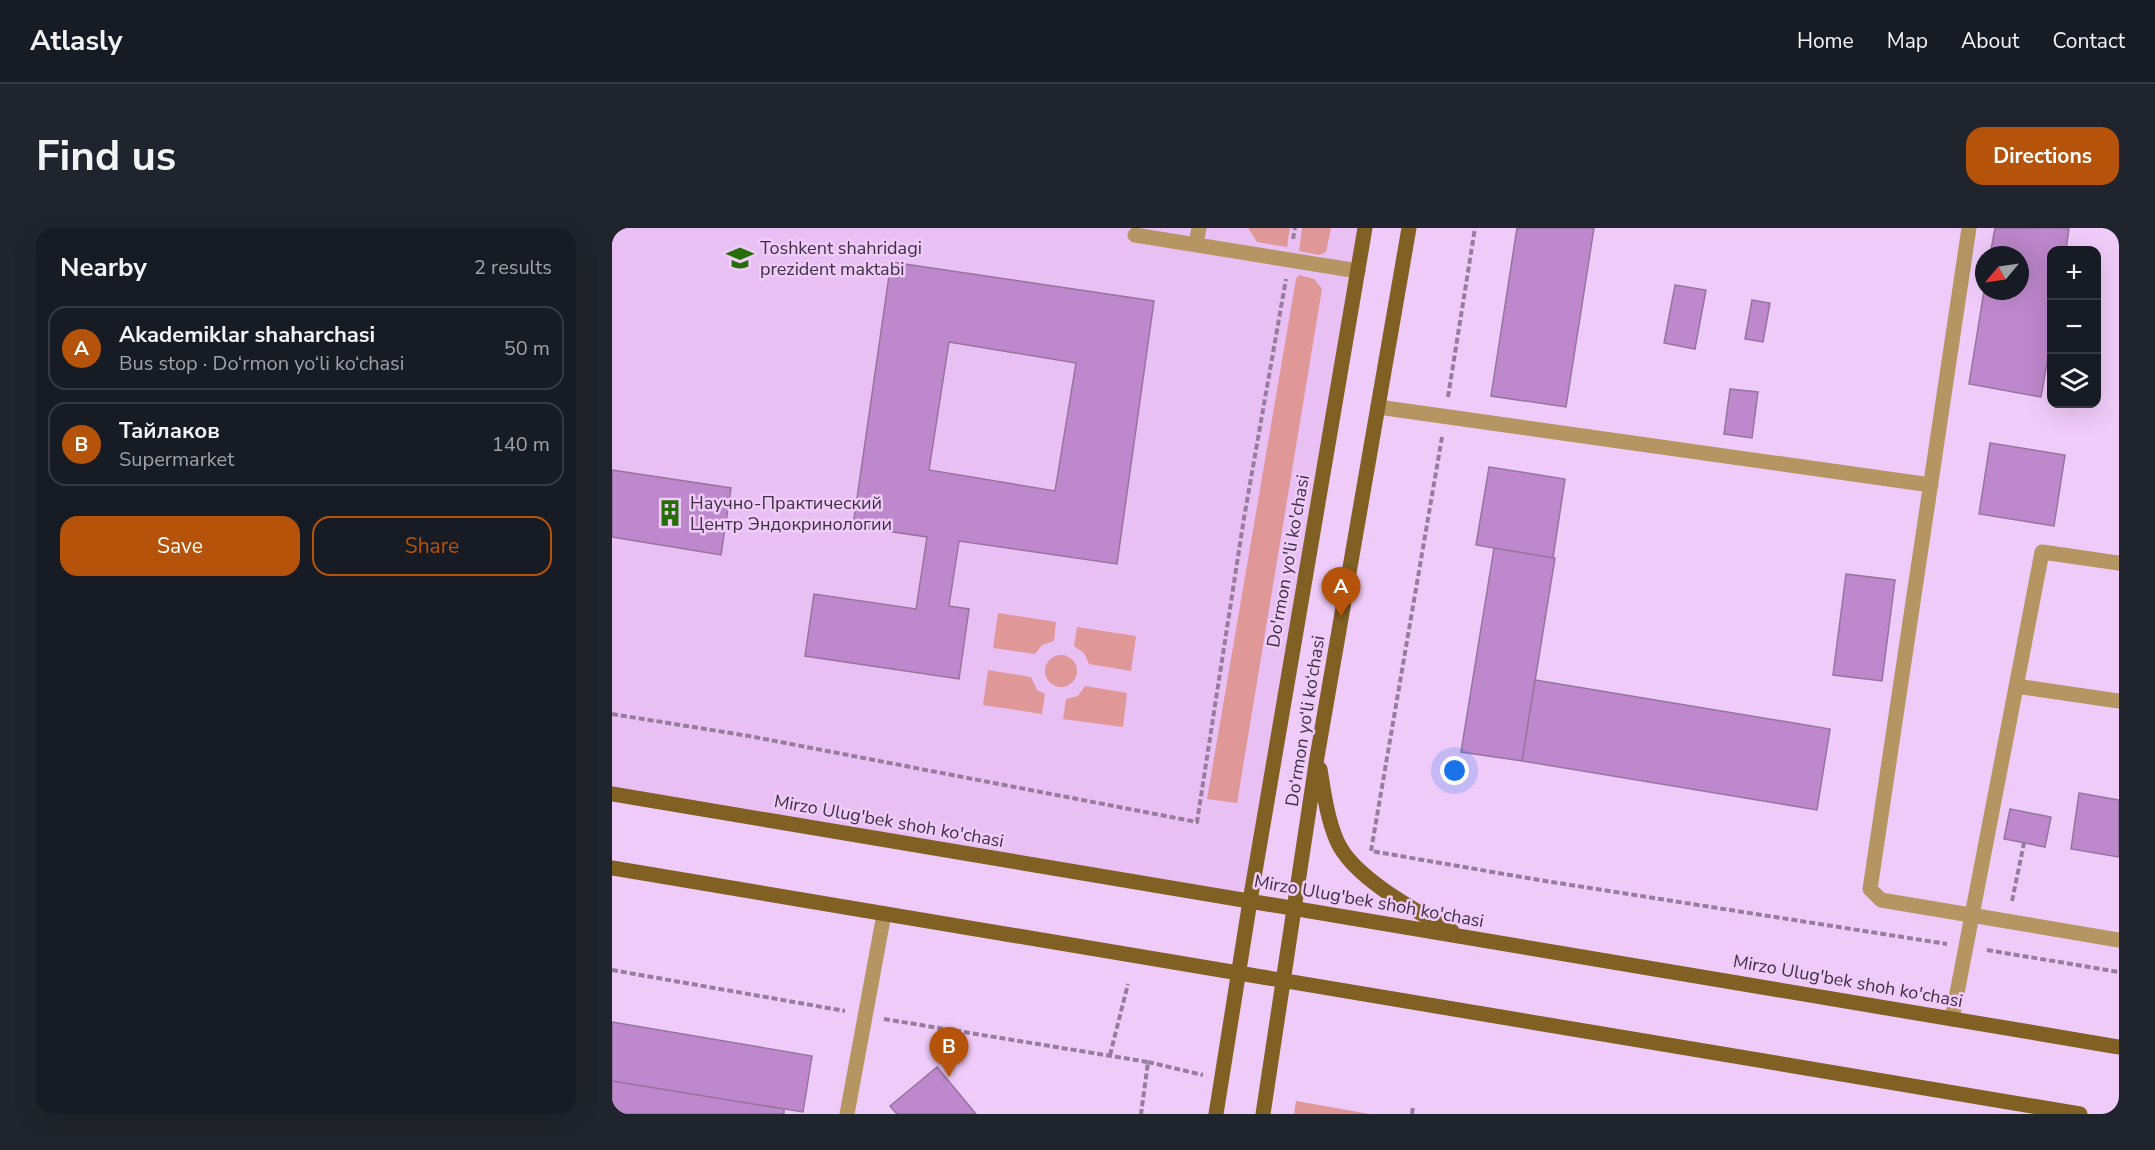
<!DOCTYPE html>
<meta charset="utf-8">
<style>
:root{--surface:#171b24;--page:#20242c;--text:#f1f3f6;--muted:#9ea1a6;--line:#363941;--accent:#b45309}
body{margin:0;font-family:"Nunito Sans",sans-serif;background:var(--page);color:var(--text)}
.controls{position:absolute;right:18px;top:18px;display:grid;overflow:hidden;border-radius:12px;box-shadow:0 6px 24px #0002}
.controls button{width:54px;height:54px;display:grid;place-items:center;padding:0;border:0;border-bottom:2px solid var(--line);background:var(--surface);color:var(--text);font:30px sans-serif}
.compass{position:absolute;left:1363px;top:18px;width:54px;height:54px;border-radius:50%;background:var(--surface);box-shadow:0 6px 24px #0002;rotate:241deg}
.you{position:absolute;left:843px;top:543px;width:21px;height:21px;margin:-15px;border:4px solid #fff;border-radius:50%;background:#1a73e8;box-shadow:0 0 0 9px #1a73e833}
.badge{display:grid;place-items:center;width:39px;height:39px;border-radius:50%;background:var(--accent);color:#fff;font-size:20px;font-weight:700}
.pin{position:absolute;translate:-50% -50px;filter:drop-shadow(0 2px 3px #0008)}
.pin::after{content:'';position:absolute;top:32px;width:21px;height:18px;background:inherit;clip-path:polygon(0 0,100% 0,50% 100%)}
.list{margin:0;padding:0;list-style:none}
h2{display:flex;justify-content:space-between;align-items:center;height:78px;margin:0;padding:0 24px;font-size:26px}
h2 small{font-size:20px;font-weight:400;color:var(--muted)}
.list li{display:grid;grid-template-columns:39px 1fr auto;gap:18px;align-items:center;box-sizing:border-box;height:84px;margin:0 12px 12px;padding:0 12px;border:2px solid var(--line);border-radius:18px}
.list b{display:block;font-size:22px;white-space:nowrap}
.list p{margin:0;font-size:20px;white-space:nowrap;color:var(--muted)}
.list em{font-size:20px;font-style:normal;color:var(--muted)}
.actions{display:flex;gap:12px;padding:18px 24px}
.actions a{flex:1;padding:14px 0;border:2px solid var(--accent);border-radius:18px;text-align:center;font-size:21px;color:var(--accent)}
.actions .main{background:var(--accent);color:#fff}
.icon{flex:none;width:33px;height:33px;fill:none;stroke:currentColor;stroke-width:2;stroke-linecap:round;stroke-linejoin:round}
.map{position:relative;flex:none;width:1507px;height:886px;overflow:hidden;border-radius:18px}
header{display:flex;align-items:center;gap:36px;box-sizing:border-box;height:84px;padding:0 30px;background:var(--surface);border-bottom:2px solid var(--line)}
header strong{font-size:28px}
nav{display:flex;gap:33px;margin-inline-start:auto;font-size:21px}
.intro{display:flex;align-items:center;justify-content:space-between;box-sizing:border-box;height:144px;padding:0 36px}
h1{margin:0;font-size:42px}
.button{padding:15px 27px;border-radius:18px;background:var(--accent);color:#fff;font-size:21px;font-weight:700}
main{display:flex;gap:36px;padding:0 36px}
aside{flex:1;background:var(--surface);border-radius:18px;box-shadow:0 6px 24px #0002}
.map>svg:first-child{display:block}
</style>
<header>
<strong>Atlasly</strong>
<nav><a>Home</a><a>Map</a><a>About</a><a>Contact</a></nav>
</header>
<div class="intro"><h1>Find us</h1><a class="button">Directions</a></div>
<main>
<aside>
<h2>Nearby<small>2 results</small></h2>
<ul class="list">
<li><span class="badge">A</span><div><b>Akademiklar shaharchasi</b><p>Bus stop · Do‘rmon yo‘li ko‘chasi</p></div><em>50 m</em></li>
<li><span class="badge">B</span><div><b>Тайлаков</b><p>Supermarket</p></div><em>140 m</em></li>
</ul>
<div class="actions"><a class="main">Save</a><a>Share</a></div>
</aside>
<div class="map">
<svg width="1507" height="886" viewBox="0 0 1507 886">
<rect width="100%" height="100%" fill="#efcbf9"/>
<!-- built -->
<path fill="#e9c0f4" d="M0 0H753L638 673 0 566Z"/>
<!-- green -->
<path fill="#df9797" d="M636 0H678L675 19 645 14Z
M690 0H719L714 24 707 27 687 23Z
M687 47 702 51 710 61 625 575 595 571 684 51Z
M386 385 444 394 442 413 430 417 423 426 381 420Z
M465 399 524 408 519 443 477 436 472 425 462 418Z
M433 443a16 16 0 1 1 32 0a16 16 0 1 1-32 0Z
M376 442 419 449 425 462 433 466 430 486 371 477Z
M473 458 515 465 511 499 451 491 454 471 466 468Z
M684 873 758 886H682Z"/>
<!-- building -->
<path fill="#be88cc" stroke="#96749f" stroke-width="1.5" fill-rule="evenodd" d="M905 0H982L954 179 879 168Z
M1383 0H1457L1454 22H1440V107L1429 169 1357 156 1372 63H1408V27H1378Z
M279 34 542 73 505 336 347 313 337 378 357 381 347 451 193 428 202 366 304 381 315 309 241 298ZM337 114 464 135 443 263 317 242Z
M1063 57 1094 62 1083 121 1052 115Z
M1140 72 1158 75 1151 114 1133 111Z
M1118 161 1146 164 1140 210 1112 206Z
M1378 215 1453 227 1442 298 1367 286Z
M877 239 953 251 941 330 864 317Z
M0 242 119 260 109 327 0 309Z
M882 320 943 330 910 533 849 524Z
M1234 346 1283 352 1270 453 1221 447Z
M923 452 1218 501 1205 582 910 533Z
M1467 565 1507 572V629L1459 621Z
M1398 581 1439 589 1433 619 1392 611Z
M0 794 200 828 191 884 0 853Z
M325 839 364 886H285L278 878Z
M0 853 172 881V886H0Z"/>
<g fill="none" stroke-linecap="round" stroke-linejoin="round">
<!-- path -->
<path stroke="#967d9d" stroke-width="4" stroke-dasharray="6 3" stroke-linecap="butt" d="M681 11 683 0
M836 169 863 0
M830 209 759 623 927 652 1335 716
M0 486 137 508 585 594 632 290 674 51
M1400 673 1412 615
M1375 722 1507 744
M0 742 233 783
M272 791 536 834 529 886
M498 827 516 756
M536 834 591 847
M800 886 801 879"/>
<!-- lane -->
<path stroke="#b59562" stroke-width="15" d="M1357 0 1258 661 1269 672 1507 712
M523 7 746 43
M584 16 587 0
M766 179 1319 257
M1404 458 1507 473
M1340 791 1430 324 1507 335
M235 886 272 686"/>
<!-- primary -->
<path stroke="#816023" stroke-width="15" d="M708 541C712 565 715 590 725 613 741 650 806 684 840 703
M0 566 1507 819
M0 640 1468 886
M604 886 638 673 753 0
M651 886 705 529 797 0"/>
</g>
<!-- icons -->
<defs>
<symbol id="school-bare" viewBox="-9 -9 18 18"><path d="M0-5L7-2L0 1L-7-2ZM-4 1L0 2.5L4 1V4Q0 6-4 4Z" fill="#276d0a" stroke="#efcbf9" stroke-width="2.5" paint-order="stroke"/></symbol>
<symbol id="building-bare" viewBox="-9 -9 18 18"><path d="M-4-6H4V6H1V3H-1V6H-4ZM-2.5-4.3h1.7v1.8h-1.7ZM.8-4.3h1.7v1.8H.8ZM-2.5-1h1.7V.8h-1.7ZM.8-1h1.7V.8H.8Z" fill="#276d0a" stroke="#efcbf9" stroke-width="2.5" paint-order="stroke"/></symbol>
</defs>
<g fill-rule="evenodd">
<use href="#school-bare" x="109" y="11" width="38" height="38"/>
<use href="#building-bare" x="39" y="266" width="38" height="38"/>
</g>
<g text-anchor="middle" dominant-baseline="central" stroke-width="5" stroke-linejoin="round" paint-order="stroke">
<!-- poi labels -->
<g font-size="18" fill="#3f3143" stroke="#efcbf9" text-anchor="start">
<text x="148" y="20">Toshkent shahridagi<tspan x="148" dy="21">prezident maktabi</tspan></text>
<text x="78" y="275">Научно-Практический<tspan x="78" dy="21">Центр Эндокринологии</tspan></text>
</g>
<!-- street labels -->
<g font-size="18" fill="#3f3143" stroke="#efcbf9">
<text transform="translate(676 333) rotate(-80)">Do'rmon yo'li ko'chasi</text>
<text transform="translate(693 493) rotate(-81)">Do‘rmon yo‘li ko‘chasi</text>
<text transform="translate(277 593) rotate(10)">Mirzo Ulug'bek shoh ko'chasi</text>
<text transform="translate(757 673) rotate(10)">Mirzo Ulug'bek shoh ko'chasi</text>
<text transform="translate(1236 753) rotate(10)">Mirzo Ulug'bek shoh ko'chasi</text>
</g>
</g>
</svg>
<div class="controls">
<button>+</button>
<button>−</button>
<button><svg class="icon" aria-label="layers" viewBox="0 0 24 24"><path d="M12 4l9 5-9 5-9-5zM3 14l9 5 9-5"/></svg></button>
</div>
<svg class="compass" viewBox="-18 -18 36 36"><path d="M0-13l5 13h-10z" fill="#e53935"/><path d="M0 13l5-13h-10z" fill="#9ea1a6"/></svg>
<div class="you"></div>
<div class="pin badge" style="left:729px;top:389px">A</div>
<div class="pin badge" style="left:337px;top:849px">B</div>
</div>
</main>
